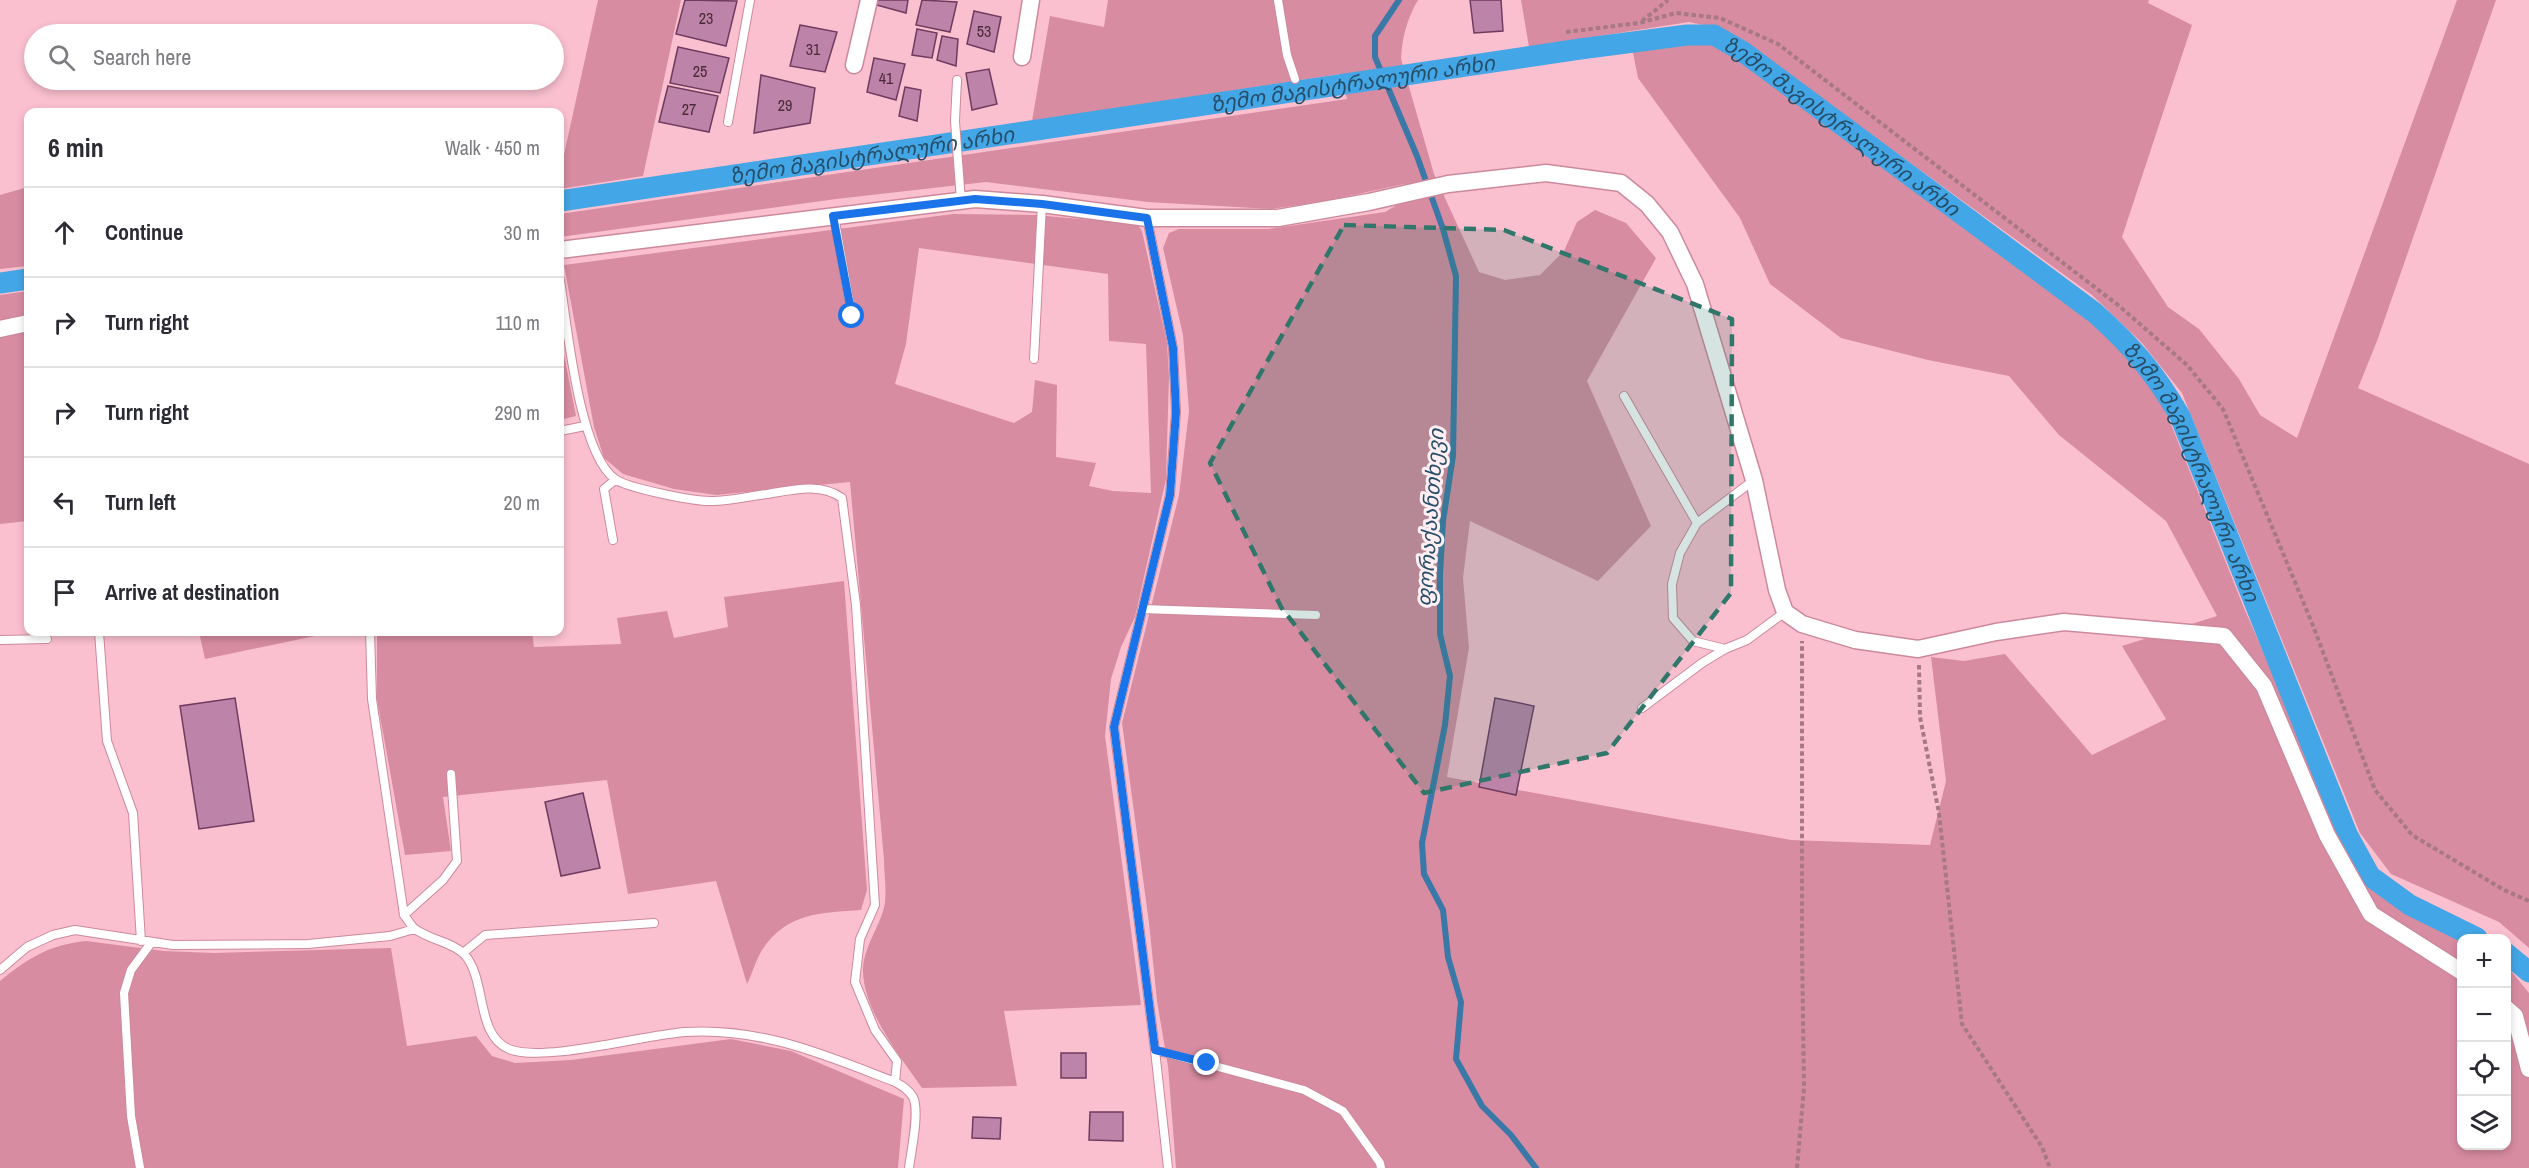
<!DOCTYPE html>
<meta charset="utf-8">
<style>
:root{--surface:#fff;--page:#f7f7f7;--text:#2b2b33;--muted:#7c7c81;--line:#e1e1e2}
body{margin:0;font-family:"Archivo Narrow","Noto Sans Georgian",sans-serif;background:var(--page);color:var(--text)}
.controls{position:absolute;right:18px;bottom:18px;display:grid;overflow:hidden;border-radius:12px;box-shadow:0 3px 9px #0003}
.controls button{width:54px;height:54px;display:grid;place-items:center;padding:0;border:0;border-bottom:2px solid var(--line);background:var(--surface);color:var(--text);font:30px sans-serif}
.stop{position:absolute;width:18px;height:18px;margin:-14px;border:4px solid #1a73e8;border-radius:50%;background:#fff}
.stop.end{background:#1a73e8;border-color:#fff;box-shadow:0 2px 6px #0008}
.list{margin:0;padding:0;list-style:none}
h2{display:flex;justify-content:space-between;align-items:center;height:78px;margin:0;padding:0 24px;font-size:26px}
h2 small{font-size:20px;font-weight:400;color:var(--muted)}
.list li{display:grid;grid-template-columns:39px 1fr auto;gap:18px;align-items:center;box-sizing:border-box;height:90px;padding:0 24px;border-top:2px solid var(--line)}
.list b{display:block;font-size:22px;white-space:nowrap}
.list em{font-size:20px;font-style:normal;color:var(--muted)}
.icon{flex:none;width:33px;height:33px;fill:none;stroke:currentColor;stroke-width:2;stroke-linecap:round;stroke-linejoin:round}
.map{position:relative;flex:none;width:2529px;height:1168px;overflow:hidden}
.search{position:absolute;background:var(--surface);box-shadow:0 3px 9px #0003;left:24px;top:24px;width:540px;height:66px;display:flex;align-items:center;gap:15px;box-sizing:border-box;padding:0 21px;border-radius:33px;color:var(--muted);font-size:22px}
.panel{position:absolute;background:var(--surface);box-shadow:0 3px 9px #0003;left:24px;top:108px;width:540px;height:528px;border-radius:12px}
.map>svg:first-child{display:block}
</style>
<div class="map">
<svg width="2529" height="1168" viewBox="0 0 2529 1168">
<rect width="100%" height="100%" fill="#fbc0d0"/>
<!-- green -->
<path fill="#d78ca1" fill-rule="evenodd" d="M598 0H681L643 176 560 189V160L563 159Z
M1108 0H1418C1407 19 1402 37 1401 59L1434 174 1479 272 1505 280 1540 275 1564 251 1577 222 1595 210 1626 223 1656 258 1587 381 1651 526 1598 581 1470 521 1463 578 1469 648 1447 777 1791 840 1930 845 1946 781 1931 657 1964 661 2005 654 2092 755 2166 719 2122 646 2217 616 2166 521 2059 435 2009 376 1928 360 1841 338 1770 284 1740 218 1638 78 1632 48 1694 39 1718 44 2064 298 2128 349 2159 394 2244 608 2359 871 2374 890 2461 939 2462 1146H2506L2507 966 2529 993V1168H1176L1168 1066 1157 1001 1149 923 1122 723 1179 495 1189 411 1183 335 1163 248 1169 233 1179 229H1268L1385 212 1407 199 1404 184 1326 201 1271 209 1148 202 986 182 836 199 560 237V214L1347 99 1340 74 1032 121 1050 16 1104 27Z
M1521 0H2149L2148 3 2192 25 2122 237 2168 307 2199 329 2239 379 2260 415 2297 438 2457 0H2496L2377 341 2358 388 2529 464V948L2499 922 2391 874 2360 833 2182 393 2142 343 2092 295 1891 149 1718 28 1689 22 1529 47Z
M28 187V266L0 269V195Z
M953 214 1035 215 1137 224 1142 231 1167 343 1169 376 1166 479 1135 617 1121 647 1111 679 1105 736 1141 1005 1004 1011 1017 1086 922 1088C900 1056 865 1013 863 973 862 951 877 931 883 911 888 897 884 875 884 860L850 482 716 495 674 489 623 474 604 458 594 427 564 265ZM919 248 1108 274 1109 341 1146 344 1151 493 1113 491 1089 486 1096 463 1056 457 1057 385 1035 380 1032 412 1014 423 895 384 906 344Z
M28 291V521L0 524V295Z
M560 334 576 416 560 420Z
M844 581 867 890 861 910C821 913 787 912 762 950 756 960 752 974 747 984L716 881 628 894 607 780 443 797 451 851 405 855 377 699V632H532L534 647 621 644 617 618 667 611 674 638 728 627 724 597Z
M199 632H334L205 659Z
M86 941 164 951 214 953 391 948 407 1046 476 1036 492 1056 515 1063 571 1060 731 1039 791 1051 904 1099 898 1168H0V981C29 958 48 945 86 941Z"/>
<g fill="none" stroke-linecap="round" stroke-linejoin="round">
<!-- stream -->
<path stroke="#3a78a7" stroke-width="6" d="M1399 0 1375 36V57L1417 156 1443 229 1456 276 1453 456 1443 521 1440 574V634L1450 676 1445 725 1422 843 1424 874 1443 910 1448 957 1461 1002 1456 1059 1482 1106 1511 1135 1536 1168"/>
<!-- canal -->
<g stroke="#43a6e6" stroke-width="21">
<path id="s1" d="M560 201 1580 49 1687 35H1714L1742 51 2095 313C2133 347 2154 372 2180 416L2347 834 2370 876 2410 905 2477 938"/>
<path d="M0 283 28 279"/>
<path d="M2506 953 2529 972"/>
</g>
</g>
<!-- building -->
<path fill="#bd83a8" stroke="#6f3b5e" stroke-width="1.5" d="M685 0 737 1 726 46 676 34Z
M874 0H908L906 13 873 4Z
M922 0 957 2 950 32 916 25Z
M1470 0H1501L1503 31 1474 33Z
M974 11 1001 17 994 52 967 44Z
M800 25 837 32 825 72 790 66Z
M917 29 937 33 932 58 912 55Z
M942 36 958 39 956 66 937 60Z
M678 47 729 58 720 93 670 83Z
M874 58 905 64 896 100 867 92Z
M989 69 997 104 972 110 966 73Z
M761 75 815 88 810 123 754 133Z
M668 86 718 96 709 132 659 122Z
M905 87 921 90 917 121 899 116Z
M235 698 254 821 199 829 180 706Z
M1495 698 1534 706 1516 795 1479 787Z
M583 793 600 868 561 876 545 802Z
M1061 1053H1086V1078H1061Z
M1090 1112H1123V1141L1089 1140Z
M973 1117 1001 1118 1000 1139 972 1138Z"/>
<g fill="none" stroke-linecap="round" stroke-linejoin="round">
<defs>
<path id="lane" d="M1278 0 1287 55 1295 79
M957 80 955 121 961 201
M728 122 750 0
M834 216 852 316
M1147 218 1173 348 1176 412 1170 495 1114 727 1155 1050 1168 1168
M1034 359 1042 204
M1624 396 1697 523
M560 431 585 426
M613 540 604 489 615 480
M1142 609 1316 615
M99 632 107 741 133 813 141 941
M370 632 372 699 404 915C408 920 411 926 415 929 430 940 452 942 464 954 487 978 475 1035 509 1049 544 1063 643 1035 685 1032 761 1027 825 1055 895 1082L897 1061 875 1030 855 982 860 939 875 905 856 605 842 498C820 482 792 490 767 494 749 496 730 501 713 501 696 502 627 488 615 479 579 453 567 325 560 280
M0 640 47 639
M1725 649 1693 641 1673 618 1672 584 1680 553 1697 523 1754 480
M1642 708 1702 663 1725 649 1747 640 1785 612
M404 915 443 880 457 861 451 774
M463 953 485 935 654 923
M0 970 27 947 53 935 75 930 173 945 308 944 390 936 414 929
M1155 1050 1304 1090 1343 1111 1380 1163 1381 1168
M895 1082C902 1086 908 1089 913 1097 920 1111 911 1152 909 1168
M140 1168 131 1116 124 993 131 970 151 943"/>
<path id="street" d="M1022 57 1031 0
M854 65 869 0
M560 250 975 199 1042 204 1147 218H1278L1369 202 1448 184 1546 173 1621 183 1647 204 1670 232 1695 284 1754 480 1777 590 1785 612 1802 624 1855 640 1918 649 1996 632 2064 622 2224 636 2264 686 2327 835 2371 914 2462 972
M0 329 28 323
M2506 1008 2515 1016 2529 1069"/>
</defs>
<!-- lane casing -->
<use href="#lane" stroke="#cd899c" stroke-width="10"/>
<!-- street casing -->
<use href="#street" stroke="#cd899c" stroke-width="19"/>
<!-- path -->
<path stroke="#a67985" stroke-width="4" stroke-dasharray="4.5 3" stroke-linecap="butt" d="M1642 21 1668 0
M1566 32 1639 23 1676 13 1720 18 1778 44 2118 305 2187 365 2223 409 2312 623 2375 790 2412 835 2504 890 2529 901
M1919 665 1920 717 1939 813 1962 1024 2042 1147 2050 1168
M1797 1168 1804 1088 1802 947V641"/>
<!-- lane -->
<use href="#lane" stroke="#fff" stroke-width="8"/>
<!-- street -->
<use href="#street" stroke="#fff" stroke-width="16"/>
</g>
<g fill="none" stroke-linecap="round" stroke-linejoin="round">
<!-- route -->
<path stroke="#1a73e8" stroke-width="8" d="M852 316 833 216 975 199 1042 204 1147 218 1173 348 1176 412 1170 495 1114 727 1155 1050 1207 1063"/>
</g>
<!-- marked area -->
<path fill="#31766b" fill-opacity="0.2" stroke="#31766b" stroke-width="4.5" stroke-dasharray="12 8" stroke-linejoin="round" d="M1344 225 1504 230 1732 319 1731 593 1607 753 1424 793 1281 607 1210 463Z"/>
<g text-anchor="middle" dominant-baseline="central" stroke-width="6" stroke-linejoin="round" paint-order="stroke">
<!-- number labels -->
<g font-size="16" fill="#4b2a39">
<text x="706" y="18">23</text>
<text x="984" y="31">53</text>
<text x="813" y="49">31</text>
<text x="700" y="71">25</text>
<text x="886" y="78">41</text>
<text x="785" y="105">29</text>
<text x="689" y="109">27</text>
</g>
<!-- water labels -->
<g font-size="21" font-style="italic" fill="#264e69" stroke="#ffeff3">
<text stroke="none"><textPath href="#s1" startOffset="801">ზემო მაგისტრალური არხი</textPath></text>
<text stroke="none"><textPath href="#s1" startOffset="1323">ზემო მაგისტრალური არხი</textPath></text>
<text stroke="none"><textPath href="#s1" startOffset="315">ზემო მაგისტრალური არხი</textPath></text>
<text stroke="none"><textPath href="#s1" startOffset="1827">ზემო მაგისტრალური არხი</textPath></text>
<text transform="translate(1430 518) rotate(-86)">ფორაქაანთხევი</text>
</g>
</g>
</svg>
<div class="controls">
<button>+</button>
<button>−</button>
<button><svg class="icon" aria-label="locate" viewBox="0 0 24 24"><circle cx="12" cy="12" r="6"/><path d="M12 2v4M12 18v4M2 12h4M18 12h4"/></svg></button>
<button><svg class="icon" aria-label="layers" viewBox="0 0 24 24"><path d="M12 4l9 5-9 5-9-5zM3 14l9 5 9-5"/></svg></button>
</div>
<div class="stop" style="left:852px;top:316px"></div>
<div class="stop end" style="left:1207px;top:1063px"></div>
<div class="search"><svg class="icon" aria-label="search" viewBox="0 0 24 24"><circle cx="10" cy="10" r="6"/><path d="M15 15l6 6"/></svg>Search here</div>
<section class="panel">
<h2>6 min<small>Walk · 450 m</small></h2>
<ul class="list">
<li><svg class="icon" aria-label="ahead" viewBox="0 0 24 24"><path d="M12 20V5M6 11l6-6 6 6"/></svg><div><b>Continue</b></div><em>30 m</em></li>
<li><svg class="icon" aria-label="right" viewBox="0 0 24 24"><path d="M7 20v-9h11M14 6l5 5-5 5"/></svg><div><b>Turn right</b></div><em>110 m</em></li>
<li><svg class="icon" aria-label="right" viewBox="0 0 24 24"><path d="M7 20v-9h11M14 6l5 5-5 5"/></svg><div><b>Turn right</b></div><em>290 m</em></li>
<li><svg class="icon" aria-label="left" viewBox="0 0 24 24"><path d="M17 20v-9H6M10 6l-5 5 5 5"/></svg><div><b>Turn left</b></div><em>20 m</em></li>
<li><svg class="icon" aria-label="arrive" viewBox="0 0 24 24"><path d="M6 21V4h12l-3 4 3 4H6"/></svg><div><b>Arrive at destination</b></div></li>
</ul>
</section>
</div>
